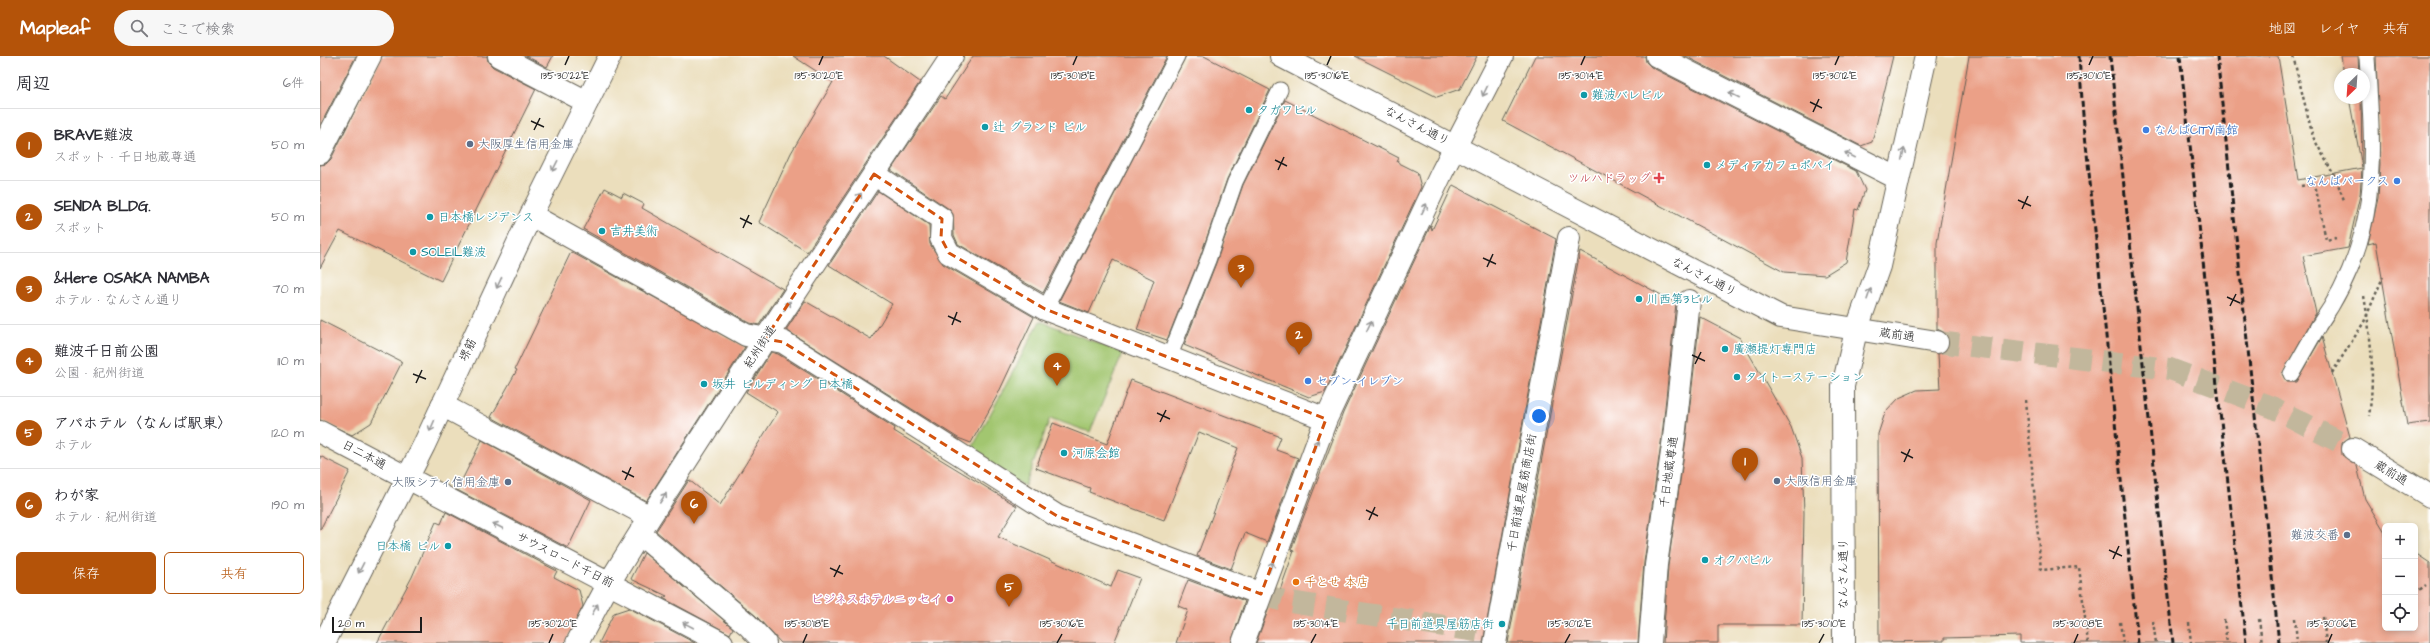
<!DOCTYPE html>
<html lang="ja">
<meta charset="utf-8">
<style>
:root{--surface:#fff;--page:#f7f7f7;--text:#2b2b33;--muted:#7c7c81;--line:#e1e1e2;--accent:#b45309}
body{margin:0;font-family:"Architects Daughter","Klee One",sans-serif;background:var(--page);color:var(--text)}
.controls{position:absolute;right:12px;bottom:12px;display:grid;overflow:hidden;border-radius:6px;box-shadow:0 2px 6px #0003}
.controls button{width:36px;height:36px;display:grid;place-items:center;padding:0;border:0;border-bottom:1px solid var(--line);background:var(--surface);color:var(--text);font:20px sans-serif}
.compass{position:absolute;left:2014px;top:12px;width:36px;height:36px;border-radius:50%;background:var(--surface);box-shadow:0 2px 6px #0003;rotate:205deg}
.scale{position:absolute;left:12px;bottom:10px;width:90px;box-sizing:border-box;padding-left:4px;border:2px solid #1c1c1c;border-top:0;font-size:11px;line-height:14px;white-space:nowrap;color:#1c1c1c;-webkit-text-stroke:3px #fff;paint-order:stroke}
.you{position:absolute;left:1219px;top:360px;width:14px;height:14px;margin:-10px;border:3px solid #fff;border-radius:50%;background:#1a73e8;box-shadow:0 0 0 6px #1a73e833}
.badge{display:grid;place-items:center;width:26px;height:26px;border-radius:50%;background:var(--accent);color:#fff;font-size:13px;font-weight:700}
.pin{position:absolute;translate:-50% -33px;filter:drop-shadow(0 1px 2px #0008)}
.pin::after{content:'';position:absolute;top:21px;width:14px;height:12px;background:inherit;clip-path:polygon(0 0,100% 0,50% 100%)}
.list{margin:0;padding:0;list-style:none}
h2{display:flex;justify-content:space-between;align-items:center;height:52px;margin:0;padding:0 16px;font-size:17px}
h2 small{font-size:13px;font-weight:400;color:var(--muted)}
.list li{display:grid;grid-template-columns:26px 1fr auto;gap:12px;align-items:center;box-sizing:border-box;height:72px;padding:0 16px;border-top:1px solid var(--line)}
.list b{display:block;font-size:15px;white-space:nowrap}
.list p{margin:0;font-size:13px;white-space:nowrap;color:var(--muted)}
.list em{font-size:13px;font-style:normal;color:var(--muted)}
.actions{display:flex;gap:8px;padding:12px 16px}
.actions a{flex:1;padding:9px 0;border:1px solid var(--accent);border-radius:6px;text-align:center;font-size:14px;color:var(--accent)}
.actions .main{background:var(--accent);color:#fff}
.icon{flex:none;width:22px;height:22px;fill:none;stroke:currentColor;stroke-width:2;stroke-linecap:round;stroke-linejoin:round}
.map{position:relative;flex:none;width:2110px;height:587px;overflow:hidden}
header{display:flex;align-items:center;gap:24px;box-sizing:border-box;height:56px;padding:0 20px;background:var(--accent);color:#fff}
header strong{font-size:19px}
nav{display:flex;gap:22px;margin-inline-start:auto;font-size:14px}
.search{width:280px;height:36px;background:var(--page);display:flex;align-items:center;gap:10px;box-sizing:border-box;padding:0 14px;border-radius:22px;color:var(--muted);font-size:15px}
main{display:flex}
aside{flex:1;background:var(--surface)}
.map>svg:first-child{display:block}
</style>
<header>
<strong>Mapleaf</strong>
<div class="search"><svg class="icon" aria-label="search" viewBox="0 0 24 24"><circle cx="10" cy="10" r="6"/><path d="M15 15l6 6"/></svg>ここで検索</div>
<nav><a>地図</a><a>レイヤ</a><a>共有</a></nav>
</header>
<main>
<aside>
<h2>周辺<small>6件</small></h2>
<ul class="list">
<li><span class="badge">1</span><div><b>BRAVE難波</b><p>スポット · 千日地蔵尊通</p></div><em>50 m</em></li>
<li><span class="badge">2</span><div><b>SENDA BLDG.</b><p>スポット</p></div><em>50 m</em></li>
<li><span class="badge">3</span><div><b>&amp;Here OSAKA NAMBA</b><p>ホテル · なんさん通り</p></div><em>70 m</em></li>
<li><span class="badge">4</span><div><b>難波千日前公園</b><p>公園 · 紀州街道</p></div><em>110 m</em></li>
<li><span class="badge">5</span><div><b>アパホテル〈なんば駅東〉</b><p>ホテル</p></div><em>120 m</em></li>
<li><span class="badge">6</span><div><b>わが家</b><p>ホテル · 紀州街道</p></div><em>190 m</em></li>
</ul>
<div class="actions"><a class="main">保存</a><a>共有</a></div>
</aside>
<div class="map">
<svg width="2110" height="587" viewBox="0 0 2110 587">
<rect width="100%" height="100%" fill="#fff"/>
<filter id="ink" filterUnits="userSpaceOnUse"><feTurbulence type="fractalNoise" baseFrequency=".025" numOctaves="2"/><feDisplacementMap in="SourceGraphic" scale="8" xChannelSelector="R" yChannelSelector="G"/><feConvolveMatrix kernelMatrix="1 2 1 2 8 2 1 2 1" color-interpolation-filters="sRGB"/></filter>
<filter id="wash" filterUnits="userSpaceOnUse"><feTurbulence type="fractalNoise" baseFrequency=".012" numOctaves="4" result="noise"/><feDisplacementMap in="SourceGraphic" scale="16" xChannelSelector="R" yChannelSelector="G"/><feGaussianBlur stdDeviation="0.9" result="paint"/><feColorMatrix in="noise" values="0 0 0 0 0 0 0 0 0 0 0 0 0 0 0 0 0 1.4 0 .05"/><feComposite in="paint" operator="in"/></filter>
<g filter="url(#wash)">
<rect width="100%" height="100%" fill="#ebdebc"/>
<!-- green -->
<path fill="#a2c66f" stroke="#5f7146" d="M720 265 803 297 770 376 730 362 705 430 649 398Z"/>
<g id="blocks">
<!-- building -->
<path fill="#eba087" d="M0 0H36L0 70Z
M62 0H167L168 6 173 11 216 33 121 225 20 175 0 212V109L6 108 11 103Z
M206 0H233L227 11Z
M473 0H564L600 26 487 196 439 166 471 97 513 26Z
M653 0H847L723 237 638 188 634 179 633 158 629 153 571 114 621 40 625 43Z
M866 0H884L950 34 907 123 880 201 847 284 817 274 834 224 793 204 769 257 739 245Z
M1035 0H1157L1140 33 1117 41Z
M1215 0H1325L1326 6 1331 11 1536 115 1545 134 1538 154 1535 153 1526 206 1505 219 1464 216 1183 65Z
M1365 0H1573L1552 86 1541 90Z
M1649 0H1958L1978 124 2042 112 2040 139 2028 192 1983 200 1996 257 1962 318 1967 326H1976L2002 281 2030 381 2022 387V399L2037 410 2045 443 2065 476V572H2095V497L2110 507V587H1700V580L1624 582V585L1559 586 1558 378 1565 357 1579 342 1597 334 1620 333 1618 298 1626 294 1629 288 1625 277 1617 273V187Z
M2021 0H2038L2039 18H2024Z
M2056 0H2110V366L2087 369 2056 186 2048 188 2058 142 2060 108Z
M2029 42H2041L2042 111Z
M965 44 1079 102 1077 106 1097 116 1101 131 1005 336 989 341 864 289 896 207 923 129Z
M1133 129 1236 183 1163 587H936L950 549 954 551 974 495 971 494 1023 357 1111 169 1112 174Z
M285 132 302 141 303 137 324 148 322 152 463 233 439 269 430 267 263 173Z
M558 135 609 169 610 188 623 208 714 261 677 340 651 387 638 382 466 274 485 245 551 283 572 248 509 209Z
M1260 195 1356 247 1342 380 1324 507 1318 587H1188Z
M251 196 425 291 326 445 171 361 197 314 195 313Z
M1380 261 1420 282 1471 371 1482 402 1484 457 1482 569H1398V587H1343L1348 510 1366 383Z
M0 264 82 306 51 367 32 379 0 364Z
M451 296 458 298 575 372 574 375 697 450 678 481 791 531 798 514 820 522 794 587H461L436 560 336 475 369 424 400 449 458 356 426 336Z
M811 324 961 381 956 394 978 402 947 486 925 477 911 513 877 500 918 392 879 376 844 464 769 436 770 432 716 412 733 367 787 388Z
M162 384 271 444 248 492 137 434Z
M0 400 30 415 0 474Z
M126 456 237 515 234 521 259 534 263 550 245 587H57L92 521 116 466 121 468Z
M324 497 413 572 410 578 343 542 347 540 311 523Z
M868 524 925 545 911 587H856L868 554 858 550Z
M309 552 375 587H279L294 557Z"/>
</g>
</g>
<g filter="url(#ink)">
<use href="#blocks" fill-opacity="0" stroke="#646054" stroke-width="1"/>
<g fill="none" stroke-linecap="round" stroke-linejoin="round">
<!-- minor-tunnel -->
<path stroke="#c2b79c" stroke-width="22" stroke-dasharray="22 11" stroke-linecap="butt" d="M941 538 964 545 1176 578"/>
<!-- tertiary-tunnel -->
<path stroke="#c2b79c" stroke-width="22" stroke-dasharray="22 11" stroke-linecap="butt" d="M1617 286 1850 313 1954 352 2033 393"/>
<defs>
<path id="service" d="M725 253 857 0
M849 302 888 204 915 126 960 34
M1971 318 1999 269"/>
<path id="pedestrian" d="M1175 587 1249 182"/>
<path id="minor" d="M179 0 267 46
M1337 0 1577 122
M0 97 50 0
M554 118 622 163 621 182 629 197 725 253 1006 363
M211 159 426 279 463 286 737 460 941 538
M122 349 330 461
M0 376 402 587
M320 478 428 569 445 587
M257 587 289 527 330 461 445 283 632 0
M923 587 1006 363 1122 116 1182 0
M1330 587 1336 509 1354 382 1369 245
M1524 587 1523 330 1536 275 1559 210 1606 0"/>
<path id="tertiary" d="M961 0 1461 261 1617 286
M2033 393 2110 440"/>
<path id="secondary" d="M4 587 104 389 211 159 290 0"/>
</defs>
<!-- service casing -->
<use href="#service" stroke="#646054" stroke-width="17"/>
<!-- pedestrian casing -->
<use href="#pedestrian" stroke="#646054" stroke-width="24"/>
<!-- minor casing -->
<use href="#minor" stroke="#646054" stroke-width="24"/>
<!-- tertiary casing -->
<use href="#tertiary" stroke="#646054" stroke-width="24"/>
<!-- secondary casing -->
<use href="#secondary" stroke="#646054" stroke-width="24"/>
<!-- path -->
<path stroke="#646054" stroke-width="2.5" stroke-dasharray="3 3" stroke-linecap="butt" d="M1973 0 1993 81 2016 123 2024 144
M1981 130 1995 128 2004 174
M2044 240C2051 280 2055 320 2049 360
M1706 344 1721 514 1759 511 1768 587
M2095 537 2106 529
M2095 560 2099 563
M2003 561 2006 587
M1975 562 1977 587
M1939 563 1942 587
M1904 564 1907 587
M1833 565 1836 587
M1800 566 1803 587
M1869 567 1871 587"/>
<!-- service -->
<use href="#service" stroke="#fff" stroke-width="15"/>
<!-- pedestrian -->
<use href="#pedestrian" stroke="#fff" stroke-width="22"/>
<!-- minor -->
<use href="#minor" stroke="#fff" stroke-width="22"/>
<!-- tertiary -->
<use href="#tertiary" stroke="#fff" stroke-width="22"/>
<!-- secondary -->
<use href="#secondary" stroke="#fff" stroke-width="22"/>
<!-- rail -->
<path stroke="#1c1c1c" stroke-width="3" stroke-dasharray="6 3" stroke-linecap="butt" d="M1759 0 1763 59 1818 587
M1790 0 1853 587
M1860 0 1926 587
M1897 0 1959 587"/>
<defs>
<path id="service-bridge" d="M1999 269C2061 181 2054 103 2047 2"/>
</defs>
<!-- service-bridge casing -->
<use href="#service-bridge" stroke="#646054" stroke-width="17" stroke-linecap="butt"/>
<!-- path-bridge -->
<path stroke="#646054" stroke-width="2.5" stroke-dasharray="3 3" stroke-linecap="butt" d="M2004 174 2006 184 2016 182
M2012 317 2044 266 2063 221"/>
<!-- service-bridge -->
<use href="#service-bridge" stroke="#fff" stroke-width="15"/>
</g>
<!-- one-way arrows -->
<defs><path id="oneway-shaft" d="M-6 0H5M1.5-3L5.5 0L1.5 3" fill="none" stroke-width="1.6" stroke-linecap="round" stroke-linejoin="round"/></defs>
<g stroke="#999">
<use href="#oneway-shaft" transform="translate(1165 35) rotate(116)"/>
<use href="#oneway-shaft" transform="translate(1414 39) rotate(-153)"/>
<use href="#oneway-shaft" transform="translate(1583 98) rotate(-77)"/>
<use href="#oneway-shaft" transform="translate(1530 99) rotate(-153)"/>
<use href="#oneway-shaft" transform="translate(235 110) rotate(117)"/>
<use href="#oneway-shaft" transform="translate(538 142) rotate(-56)"/>
<use href="#oneway-shaft" transform="translate(1104 153) rotate(-64)"/>
<use href="#oneway-shaft" transform="translate(179 227) rotate(115)"/>
<use href="#oneway-shaft" transform="translate(1549 238) rotate(-71)"/>
<use href="#oneway-shaft" transform="translate(467 250) rotate(-56)"/>
<use href="#oneway-shaft" transform="translate(1049 270) rotate(-65)"/>
<use href="#oneway-shaft" transform="translate(112 370) rotate(114)"/>
<use href="#oneway-shaft" transform="translate(996 389) rotate(-70)"/>
<use href="#oneway-shaft" transform="translate(343 442) rotate(-57)"/>
<use href="#oneway-shaft" transform="translate(178 470) rotate(-153)"/>
<use href="#oneway-shaft" transform="translate(951 511) rotate(-70)"/>
<use href="#oneway-shaft" transform="translate(41 512) rotate(117)"/>
<use href="#oneway-shaft" transform="translate(275 553) rotate(-62)"/>
<use href="#oneway-shaft" transform="translate(368 569) rotate(-152)"/>
</g>
</g>
<!-- marked area -->
<path fill="none" stroke="#d4530e" stroke-width="3" stroke-dasharray="8 5" stroke-linejoin="round" d="M554 118 622 163 621 182 629 197 725 253 1006 363 941 538 737 460 463 286 445 283Z"/>
<!-- ticks -->
<path fill="none" stroke="#1c1c1c" stroke-width="1.5" d="M245 9 249 0M499 9 503 0M753 9 757 0M1007 9 1011 0M1261 9 1265 0M1515 9 1519 0M1769 9 1773 0M1490 46 1502 52M1493 56 1499 43M211 65 224 71M214 74 220 62M955 104 967 110M958 114 964 101M1698 144 1711 150M1702 153 1708 140M420 162 432 168M423 172 429 159M1163 202 1176 208M1167 211 1173 198M1907 241 1920 247M1910 250 1916 238M628 260 641 266M632 269 637 256M1372 299 1385 305M1375 308 1381 296M93 318 106 323M96 327 102 314M837 357 850 363M840 366 846 354M1581 396 1593 402M1584 406 1590 393M302 415 314 421M305 424 311 411M1046 454 1058 460M1049 464 1055 451M1789 494 1802 500M1793 503 1799 490M510 512 523 518M514 521 520 509M229 587 233 578M483 587 487 578M737 587 742 578M991 587 996 578M1245 587 1250 578M1499 587 1504 578M1754 587 1758 578M2008 587 2012 578"/>
<!-- markers -->
<g fill="#0f9aa8" stroke="#fff" stroke-width="1.5">
<circle cx="1264" cy="39" r="4"/>
<circle cx="929" cy="54" r="4"/>
<circle cx="665" cy="71" r="4"/>
<circle cx="1387" cy="109" r="4"/>
<circle cx="110" cy="161" r="4"/>
<circle cx="282" cy="175" r="4"/>
<circle cx="93" cy="196" r="4"/>
<circle cx="1319" cy="243" r="4"/>
<circle cx="1405" cy="293" r="4"/>
<circle cx="1417" cy="321" r="4"/>
<circle cx="384" cy="328" r="4"/>
<circle cx="744" cy="397" r="4"/>
<circle cx="128" cy="490" r="4"/>
<circle cx="1385" cy="504" r="4"/>
<circle cx="1182" cy="568" r="4"/>
</g>
<g fill="#3f7fe0" stroke="#fff" stroke-width="1.5">
<circle cx="1826" cy="74" r="4"/>
<circle cx="2077" cy="125" r="4"/>
<circle cx="988" cy="325" r="4"/>
</g>
<g fill="#5c6f8a" stroke="#fff" stroke-width="1.5">
<circle cx="150" cy="88" r="4"/>
<circle cx="1457" cy="425" r="4"/>
<circle cx="188" cy="426" r="4"/>
<circle cx="2027" cy="479" r="4"/>
</g>
<path fill="#e0444e" stroke="#fff" stroke-width="1.5" d="M1337 116h4v4h4v4h-4v4h-4v-4h-4v-4h4z"/>
<circle fill="#e8710a" stroke="#fff" stroke-width="1.5" cx="976" cy="526" r="4"/>
<circle fill="#d1479c" stroke="#fff" stroke-width="1.5" cx="630" cy="543" r="4"/>
<g text-anchor="middle" dominant-baseline="central" stroke-width="3" stroke-linejoin="round" paint-order="stroke">
<!-- culture labels -->
<g font-size="12" fill="#0d838f" stroke="#fff" text-anchor="start">
<text x="1272" y="39">難波バレビル</text>
<text x="937" y="54">タガワビル</text>
<text x="673" y="71">辻 グランド ビル</text>
<text x="1395" y="109">メディアカフェポパイ</text>
<text x="118" y="161">日本橋レジデンス</text>
<text x="290" y="175">吉井美術</text>
<text x="101" y="196">SOLEIL難波</text>
<text x="1327" y="243">川西第3ビル</text>
<text x="1413" y="293">廣瀬提灯専門店</text>
<text x="1425" y="321">タイトーステーション</text>
<text x="392" y="328">坂井 ビルディング 日本橋</text>
<text x="752" y="397">河原会館</text>
<text x="120" y="490" text-anchor="end">日本橋 ビル</text>
<text x="1393" y="504">オクバビル</text>
<text x="1174" y="568" text-anchor="end">千日前道具屋筋店街</text>
</g>
<!-- street labels -->
<g font-size="12" fill="#1c1c1c" stroke="#fff">
<text transform="translate(1097 70) rotate(27)">なんさん通り</text>
<text transform="translate(1384 221) rotate(27)">なんさん通り</text>
<text transform="translate(1577 279) rotate(8)">蔵前通</text>
<text transform="translate(440 291) rotate(-57)">紀州街道</text>
<text transform="translate(148 294) rotate(-65)">堺筋</text>
<text transform="translate(44 399) rotate(28)">日二本通</text>
<text transform="translate(1349 416) rotate(-82)">千日地蔵尊通</text>
<text transform="translate(2071 417) rotate(31)">蔵前通</text>
<text transform="translate(1202 437) rotate(-80)">千日前道具屋筋商店街</text>
<text transform="translate(245 504) rotate(27)">サウスロード千日前</text>
<text transform="translate(1523 518) rotate(-90)">なんさん通り</text>
</g>
<!-- shop labels -->
<g font-size="12" fill="#366cbe" stroke="#fff" text-anchor="start">
<text x="1834" y="74">なんばCITY南館</text>
<text x="2069" y="125" text-anchor="end">なんばパークス</text>
<text x="996" y="325">セブン-イレブン</text>
</g>
<!-- service labels -->
<g font-size="12" fill="#4e5e75" stroke="#fff" text-anchor="start">
<text x="158" y="88">大阪厚生信用金庫</text>
<text x="1465" y="425">大阪信用金庫</text>
<text x="180" y="426" text-anchor="end">大阪シティ信用金庫</text>
<text x="2019" y="479" text-anchor="end">難波交番</text>
</g>
<!-- health labels -->
<g font-size="12" fill="#be3a42" stroke="#fff" text-anchor="end">
<text x="1331" y="122">ツルハドラッグ</text>
</g>
<!-- food labels -->
<g font-size="12" fill="#c56008" stroke="#fff" text-anchor="start">
<text x="984" y="526">千とせ 本店</text>
</g>
<!-- hotel labels -->
<g font-size="12" fill="#b23c85" stroke="#fff" text-anchor="end">
<text x="622" y="543">ビジネスホテルニッセイ</text>
</g>
</g>
<g font-size="10" text-anchor="middle" fill="#1c1c1c" stroke="#fff" stroke-width="3" stroke-linejoin="round" paint-order="stroke">
<text x="245" y="23">135°30'22"E</text>
<text x="499" y="23">135°30'20"E</text>
<text x="1007" y="23">135°30'16"E</text>
<text x="1261" y="23">135°30'14"E</text>
<text x="1515" y="23">135°30'12"E</text>
<text x="753" y="23">135°30'18"E</text>
<text x="1769" y="23">135°30'10"E</text>
<text x="487" y="571">135°30'18"E</text>
<text x="1504" y="571">135°30'10"E</text>
<text x="1758" y="571">135°30'08"E</text>
<text x="233" y="571">135°30'20"E</text>
<text x="742" y="571">135°30'16"E</text>
<text x="996" y="571">135°30'14"E</text>
<text x="1250" y="571">135°30'12"E</text>
<text x="2012" y="571">135°30'06"E</text>
</g>
</svg>
<div class="controls">
<button>+</button>
<button>−</button>
<button><svg class="icon" aria-label="locate" viewBox="0 0 24 24"><circle cx="12" cy="12" r="6"/><path d="M12 2v4M12 18v4M2 12h4M18 12h4"/></svg></button>
</div>
<svg class="compass" viewBox="-18 -18 36 36"><path d="M0-13l5 13h-10z" fill="#e53935"/><path d="M0 13l5-13h-10z" fill="#7c7c81"/></svg>
<div class="scale">20 m</div>
<div class="you"></div>
<div class="pin badge" style="left:1425px;top:425px">1</div>
<div class="pin badge" style="left:979px;top:299px">2</div>
<div class="pin badge" style="left:921px;top:232px">3</div>
<div class="pin badge" style="left:737px;top:330px">4</div>
<div class="pin badge" style="left:689px;top:551px">5</div>
<div class="pin badge" style="left:374px;top:468px">6</div>
</div>
</main>
